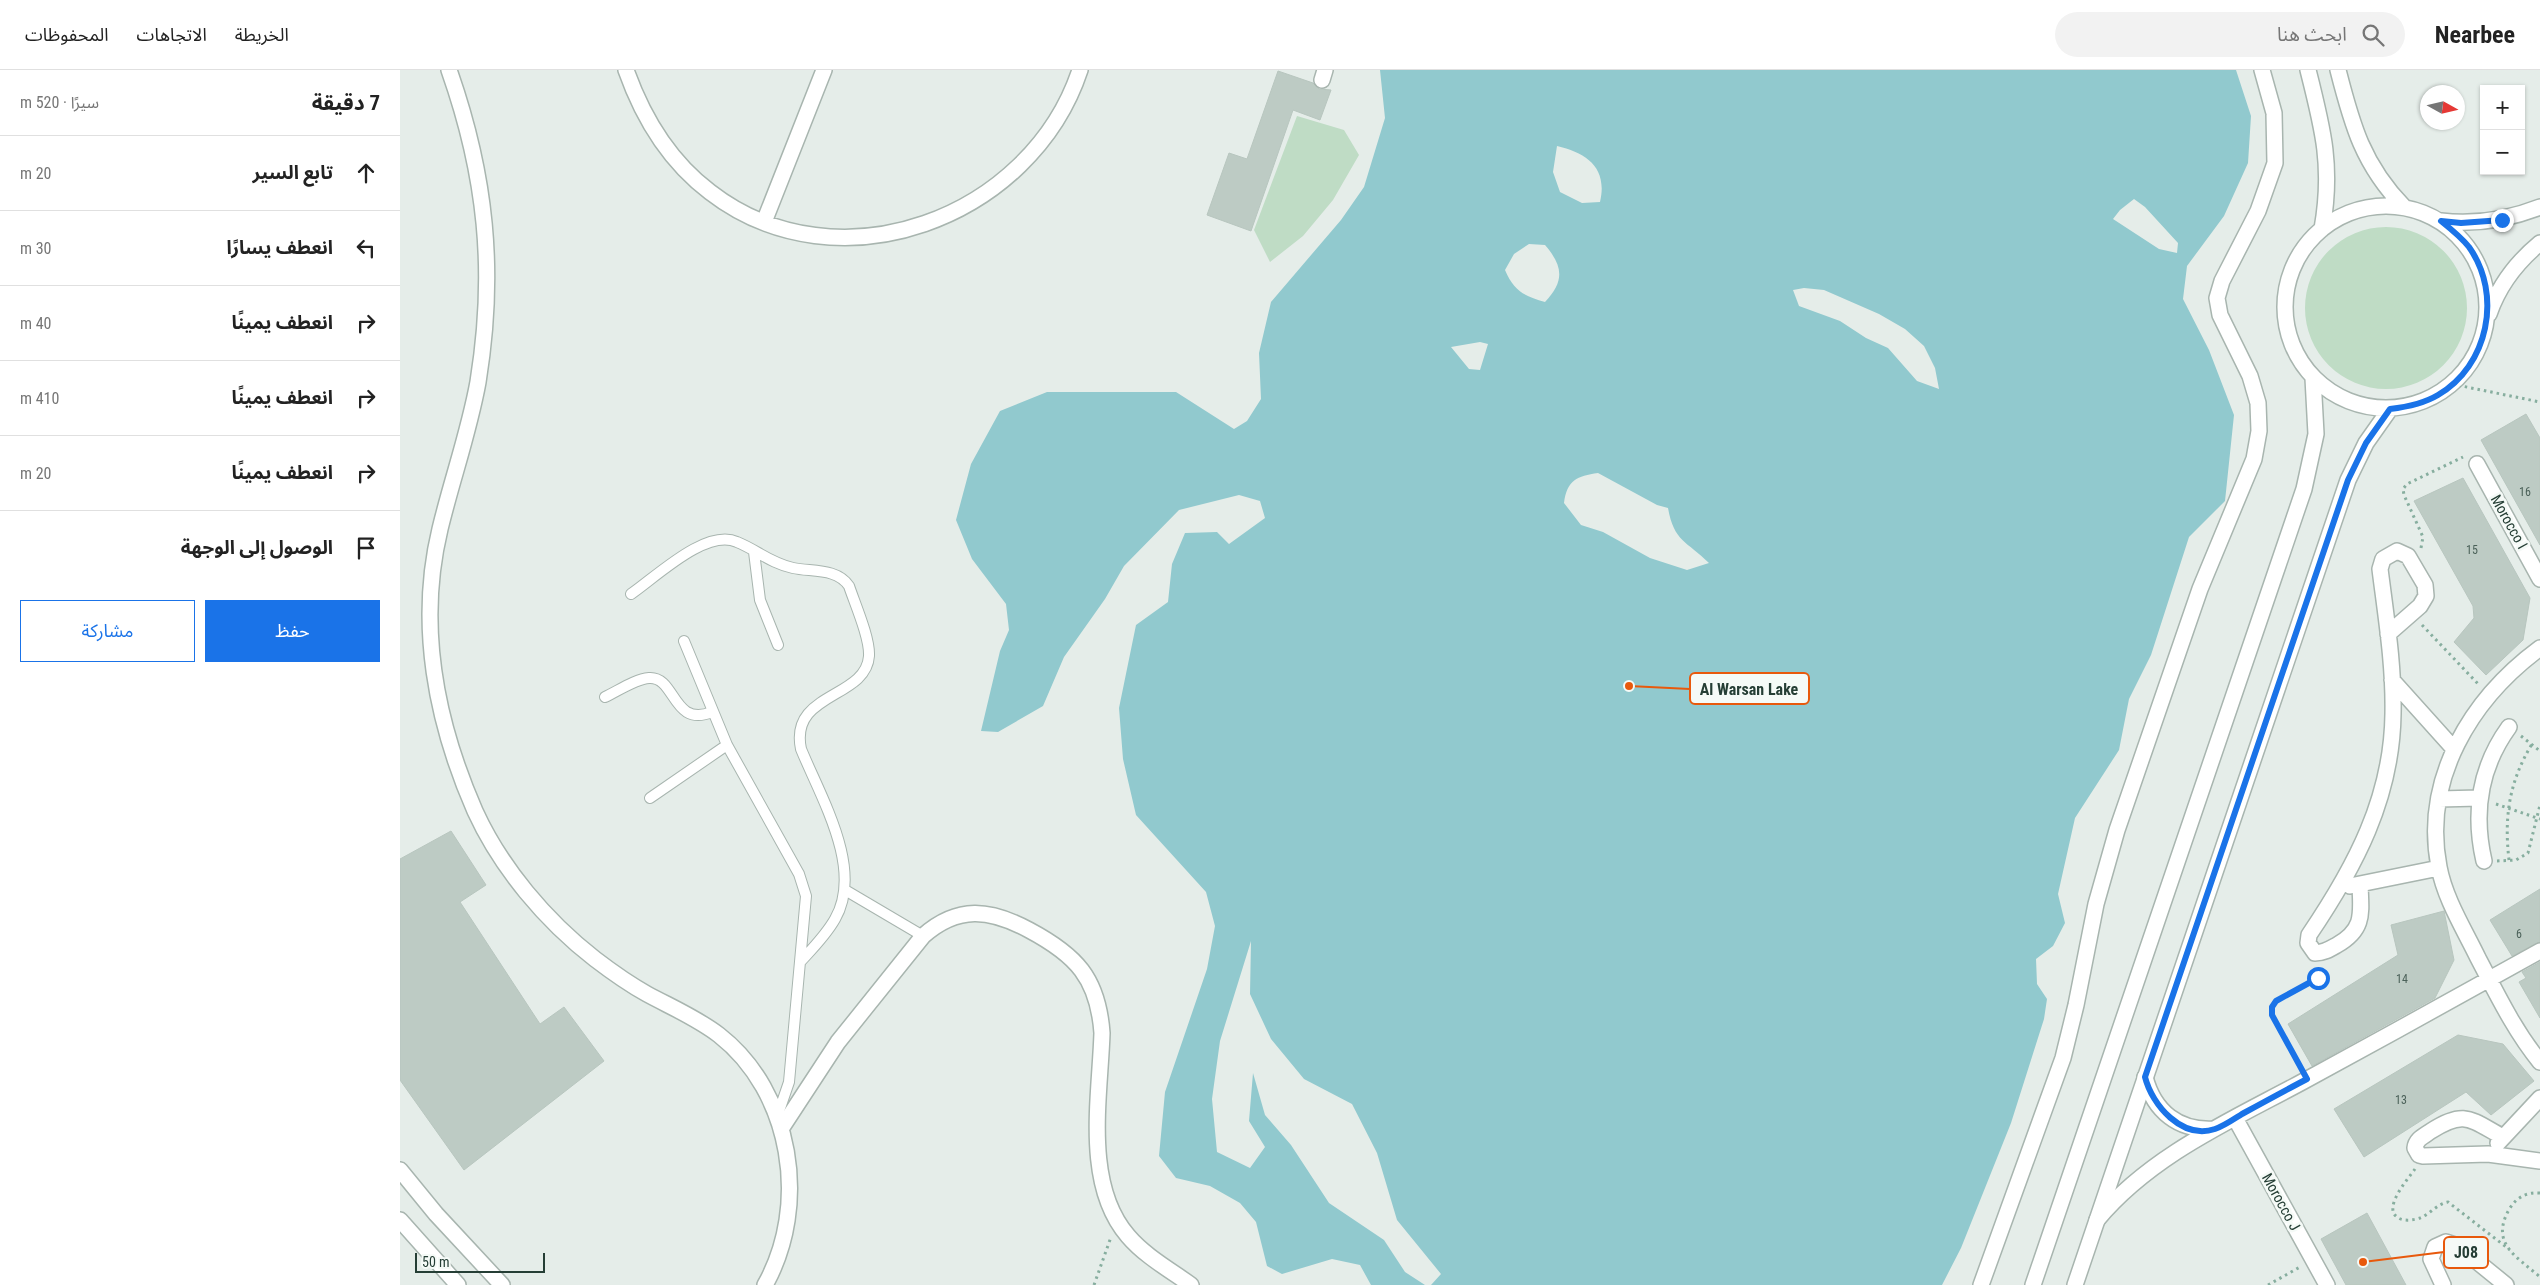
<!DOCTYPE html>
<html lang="ar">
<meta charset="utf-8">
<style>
:root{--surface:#fff;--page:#f2f2f2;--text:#222;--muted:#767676;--line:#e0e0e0;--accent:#1a73e8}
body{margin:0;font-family:"Roboto Condensed","Noto Sans Arabic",sans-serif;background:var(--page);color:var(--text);direction:rtl}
.controls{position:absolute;right:15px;top:15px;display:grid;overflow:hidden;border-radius:0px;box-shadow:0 1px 4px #0004}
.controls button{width:45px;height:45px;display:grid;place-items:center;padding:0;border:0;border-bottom:1px solid var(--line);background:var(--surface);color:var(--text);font:25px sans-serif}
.compass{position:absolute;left:2020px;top:15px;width:45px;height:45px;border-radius:50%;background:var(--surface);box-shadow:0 1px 4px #0004;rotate:98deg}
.scale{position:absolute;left:15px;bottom:12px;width:130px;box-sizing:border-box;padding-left:5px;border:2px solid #253e35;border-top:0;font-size:14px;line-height:18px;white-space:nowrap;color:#253e35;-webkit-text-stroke:4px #f5faf7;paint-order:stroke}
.stop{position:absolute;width:15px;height:15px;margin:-11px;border:4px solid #1a73e8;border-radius:50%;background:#fff}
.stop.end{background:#1a73e8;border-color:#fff;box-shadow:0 1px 5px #0008}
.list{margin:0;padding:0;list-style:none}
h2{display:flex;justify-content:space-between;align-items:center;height:65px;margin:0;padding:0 20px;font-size:21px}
h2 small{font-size:16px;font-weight:400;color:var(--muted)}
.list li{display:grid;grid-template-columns:32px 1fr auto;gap:15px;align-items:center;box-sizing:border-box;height:75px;padding:0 20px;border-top:1px solid var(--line)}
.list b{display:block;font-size:19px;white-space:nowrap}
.list em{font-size:16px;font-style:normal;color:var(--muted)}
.actions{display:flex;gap:10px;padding:15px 20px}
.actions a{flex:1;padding:11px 0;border:1px solid var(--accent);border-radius:0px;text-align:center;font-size:18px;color:var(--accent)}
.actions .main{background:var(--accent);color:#fff}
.icon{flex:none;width:28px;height:28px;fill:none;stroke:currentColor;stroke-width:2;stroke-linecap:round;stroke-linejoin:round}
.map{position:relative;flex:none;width:2140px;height:1215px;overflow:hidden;direction:ltr}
header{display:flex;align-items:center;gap:30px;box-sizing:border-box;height:70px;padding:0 25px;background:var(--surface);border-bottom:1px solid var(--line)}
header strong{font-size:24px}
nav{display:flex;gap:28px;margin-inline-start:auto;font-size:18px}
.search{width:350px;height:45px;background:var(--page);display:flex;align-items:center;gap:12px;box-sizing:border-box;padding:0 18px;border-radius:28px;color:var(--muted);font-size:19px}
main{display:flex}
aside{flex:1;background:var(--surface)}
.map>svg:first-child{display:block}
</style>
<header>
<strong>Nearbee</strong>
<div class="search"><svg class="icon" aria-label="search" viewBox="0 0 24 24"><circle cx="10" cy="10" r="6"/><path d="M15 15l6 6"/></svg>ابحث هنا</div>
<nav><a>الخريطة</a><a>الاتجاهات</a><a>المحفوظات</a></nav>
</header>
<main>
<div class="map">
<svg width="2140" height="1215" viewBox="0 0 2140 1215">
<rect width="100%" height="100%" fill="#e5ede9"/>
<!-- green -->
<path fill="#bfdcc5" d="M897 46 944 60 959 85 933 130 903 166 870 192 854 160Z
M1905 238a81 81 0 1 1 162 0a81 81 0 1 1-162 0Z"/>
<!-- water -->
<path fill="#91c9ce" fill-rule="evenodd" d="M980 0H1836L1851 46 1848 93 1824 146 1787 196 1783 229 1809 280 1834 345 1825 431 1789 467 1751 585 1729 629 1719 680 1675 748 1658 824 1665 853 1653 876 1636 889 1637 914 1647 929 1644 949 1611 1053 1561 1178 1542 1215H1031L1041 1204 997 1150 977 1083 952 1034 904 1009 871 969 850 924 851 871 820 971 812 1029 817 1082 850 1098 865 1077 849 1051 853 1003 865 1045 891 1075 929 1133 984 1170 1005 1202 1025 1215H971L960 1195 932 1189 882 1204 867 1196 856 1152 840 1133 810 1116 776 1108 759 1086 765 1022 807 899 815 856 806 822 736 745 723 689 719 638 736 555 768 532 772 494 785 463 817 462 829 474 865 448 860 431 839 425 779 440 724 496 705 529 664 587 643 636 598 662 581 661 600 581 609 560 606 534 572 489 556 450 571 394 600 341 647 322H776L834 359 847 351 861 329 859 283 871 232 941 150 964 117 985 48ZM1157 76C1187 83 1208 98 1200 132L1182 133 1160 122 1153 102ZM1734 129 1745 137 1778 173 1777 183 1759 179 1713 149 1720 140ZM1129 174 1145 175C1163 196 1165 211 1145 232 1124 226 1114 221 1105 200L1114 184ZM1404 218 1424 220 1479 244 1505 259 1524 276 1535 298 1539 319 1517 311 1488 278 1466 268 1440 251 1399 236 1393 220ZM1080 272 1088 274 1080 300 1069 299 1051 277ZM1198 403 1257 435 1268 438C1274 472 1287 471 1309 493L1287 500 1250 488 1203 462 1181 455 1164 433C1167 410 1177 406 1198 403Z"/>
<!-- building -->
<path fill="#bdcbc4" stroke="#b8c6bf" d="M878 1 913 13 919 19 931 20 920 50 893 40 851 161 807 145 829 83 847 89Z
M2126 344 2140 368V475L2081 370Z
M2063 408 2130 528 2123 570 2086 605 2054 572 2074 548 2073 536 2014 431Z
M51 761 86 815 60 832 140 954 164 937 204 991 64 1100 0 1010V789Z
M2140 819V872L2112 886 2090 850Z
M2044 841 2054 890 2035 928 1912 996 1888 954 1998 885 1991 855Z
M2140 892V948L2119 912 2126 908 2122 902Z
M2058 965 2103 974 2134 1011 2091 1045 2066 1022 1964 1087 1934 1039Z
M1967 1143 2006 1215H1946L1921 1169Z"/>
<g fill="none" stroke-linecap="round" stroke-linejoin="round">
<defs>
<path id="service" d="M354 482 360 530 378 575
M231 524C256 507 306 458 337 472 357 480 370 493 393 498 412 502 437 498 449 516 455 534 470 568 469 586 466 629 389 622 401 679 421 728 464 799 435 849 426 865 413 878 401 891
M284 571 327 675 399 804 406 826 389 1012 377 1047
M205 627C218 621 235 609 249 608 276 606 272 658 312 642
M250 728 327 675
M445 820 523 866"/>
<path id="minor" d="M49 0C86 105 96 201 78 312 69 362 52 409 40 459 17 554 36 652 75 741 101 798 146 851 195 889 212 902 229 914 247 924 271 937 297 948 319 965 392 1022 410 1135 365 1215
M226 0C243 48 269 91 310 122 438 221 631 148 680 0
M922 10 925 0
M364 152 424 0
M2077 394 2140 509
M2140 578C2071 629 2022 709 2039 797 2045 829 2064 859 2078 888 2097 924 2114 960 2140 992
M1992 610 2054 679
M2039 729 2079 728
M2084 791C2073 743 2080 697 2109 657
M1960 815C1961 843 1965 859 1937 875 1930 879 1924 883 1915 883L1908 873 1909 865C1955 797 1992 728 1993 644 1994 595 1986 547 1980 499L1983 489 1997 481 2008 486 2025 515 2026 526 2020 536 1988 564
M1950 816 2039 798
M1745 1007C1754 1042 1779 1061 1814 1059
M1835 1048 1927 1215
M381 1059 438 972 523 866C558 835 590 839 629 860 676 885 698 908 702 963 700 1027 683 1114 728 1166 745 1186 770 1200 791 1215
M2103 1067C2071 1050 2065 1039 2031 1061 2024 1066 2016 1069 2015 1078L2019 1085 2023 1086 2088 1084 2140 1091
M2098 1073 2140 1028
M1697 1150C1751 1085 1832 1050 1904 1011 1983 968 2061 925 2140 881
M1581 1215 1663 988 1676 935 1696 834 1717 760 1800 519 1854 389 1859 361 1858 333 1850 306 1820 245 1817 228 1822 211 1858 141 1875 93 1874 43 1862 0
M2043 1215 2031 1189 2035 1177 2046 1172 2058 1176 2106 1215"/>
<path id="tertiary" d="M1908 0C1923 59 1933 97 1922 159
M1938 0C1952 55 1963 95 2004 137
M1885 237a101 101 0 1 1 202 0a101 101 0 1 1-202 0Z
M2041 151C2076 155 2107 150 2140 137
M2089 244C2099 215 2117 192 2140 173
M0 1100 36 1144 102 1215
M0 1150 58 1215
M1633 1215 1904 419 1916 364 1913 308
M1675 1215 1948 410 1966 373 1990 339"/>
</defs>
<!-- service casing -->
<use href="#service" stroke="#a8b5af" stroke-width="12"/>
<!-- minor casing -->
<use href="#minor" stroke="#a8b5af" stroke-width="18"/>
<!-- tertiary casing -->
<use href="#tertiary" stroke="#a8b5af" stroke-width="18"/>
<!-- path -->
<path stroke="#87ae9f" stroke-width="3" stroke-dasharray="2.5 4" stroke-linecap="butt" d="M2052 314 2140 332
M2021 478 2023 467 2004 425 2003 419 2007 414 2063 387
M2022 555 2080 616
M2121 666 2140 681
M2096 734 2140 749
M2109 790C2104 747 2109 712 2132 674
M2097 791 2116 790 2128 783 2140 735
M1901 997 1872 945V937L1876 931 1921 906 1923 897
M2015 1099C2008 1109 1983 1137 1997 1147 2003 1152 2014 1150 2020 1148 2030 1144 2037 1134 2048 1132L2110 1180
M2140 1123C2127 1122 2117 1127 2110 1138 2089 1173 2116 1186 2140 1207
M694 1215 711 1167
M1868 1215 1900 1197"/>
<!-- service -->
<use href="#service" stroke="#fff" stroke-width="10"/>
<!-- minor -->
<use href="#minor" stroke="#fff" stroke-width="15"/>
<!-- tertiary -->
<use href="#tertiary" stroke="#fff" stroke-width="15"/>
</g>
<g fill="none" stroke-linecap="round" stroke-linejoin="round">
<!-- route -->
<path stroke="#1a73e8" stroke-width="6" d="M1918 908 1876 931 1872 937V945L1907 1009C1886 1020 1864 1032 1842 1044 1834 1049 1824 1056 1815 1059 1782 1070 1752 1035 1745 1007L1948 410 1966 373 1990 339C2007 337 2023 334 2038 325 2088 296 2103 225 2069 177 2061 167 2051 159 2041 151L2061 153 2102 150"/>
</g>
<g text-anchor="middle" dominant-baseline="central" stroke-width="5" stroke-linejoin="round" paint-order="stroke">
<!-- number labels -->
<g font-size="12" fill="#4b6159">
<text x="2125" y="422">16</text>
<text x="2072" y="480">15</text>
<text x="2119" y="864">6</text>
<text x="2002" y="909">14</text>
<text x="2001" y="1030">13</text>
</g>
<!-- street labels -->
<g font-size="15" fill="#253e35" stroke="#f5faf7">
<text transform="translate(2109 452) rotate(61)">Morocco I</text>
<text transform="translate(1881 1132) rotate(61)">Morocco J</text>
</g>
</g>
<!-- callouts -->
<path fill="none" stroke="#e8590c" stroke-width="2" d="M1229 616L1290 619M1963 1192L2044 1182"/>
<g fill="#e8590c" stroke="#f5faf7" stroke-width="2">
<circle cx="1229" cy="616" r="5"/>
<circle cx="1963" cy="1192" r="5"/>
</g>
<g fill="#f5faf7" stroke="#e8590c" stroke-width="2">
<rect x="1290" y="603" width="119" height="31" rx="5"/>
<rect x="2044" y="1167" width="44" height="31" rx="5"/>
</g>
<g font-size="16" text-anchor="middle" font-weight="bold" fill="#253e35">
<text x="1349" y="625">Al Warsan Lake</text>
<text x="2066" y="1188">J08</text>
</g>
</svg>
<div class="controls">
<button>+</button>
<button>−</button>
</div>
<svg class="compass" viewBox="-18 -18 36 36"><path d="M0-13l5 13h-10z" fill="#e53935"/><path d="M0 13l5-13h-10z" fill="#767676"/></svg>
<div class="scale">50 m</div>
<div class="stop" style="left:1918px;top:908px"></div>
<div class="stop end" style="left:2102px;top:150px"></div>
</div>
<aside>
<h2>7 دقيقة<small>سيرًا · 520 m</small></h2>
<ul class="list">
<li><svg class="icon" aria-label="ahead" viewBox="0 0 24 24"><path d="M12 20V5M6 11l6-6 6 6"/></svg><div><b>تابع السير</b></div><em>20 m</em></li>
<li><svg class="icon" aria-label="left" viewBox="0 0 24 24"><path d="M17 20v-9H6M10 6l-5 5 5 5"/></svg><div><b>انعطف يسارًا</b></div><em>30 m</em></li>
<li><svg class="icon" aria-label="right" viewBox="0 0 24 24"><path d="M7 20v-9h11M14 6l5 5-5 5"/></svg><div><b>انعطف يمينًا</b></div><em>40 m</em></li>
<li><svg class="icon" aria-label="right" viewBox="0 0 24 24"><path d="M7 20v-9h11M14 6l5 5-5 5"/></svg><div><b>انعطف يمينًا</b></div><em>410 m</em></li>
<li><svg class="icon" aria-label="right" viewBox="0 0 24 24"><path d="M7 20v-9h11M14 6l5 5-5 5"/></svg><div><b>انعطف يمينًا</b></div><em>20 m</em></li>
<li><svg class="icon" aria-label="arrive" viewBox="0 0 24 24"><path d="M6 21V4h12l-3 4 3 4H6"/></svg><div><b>الوصول إلى الوجهة</b></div></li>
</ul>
<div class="actions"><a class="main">حفظ</a><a>مشاركة</a></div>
</aside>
</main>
